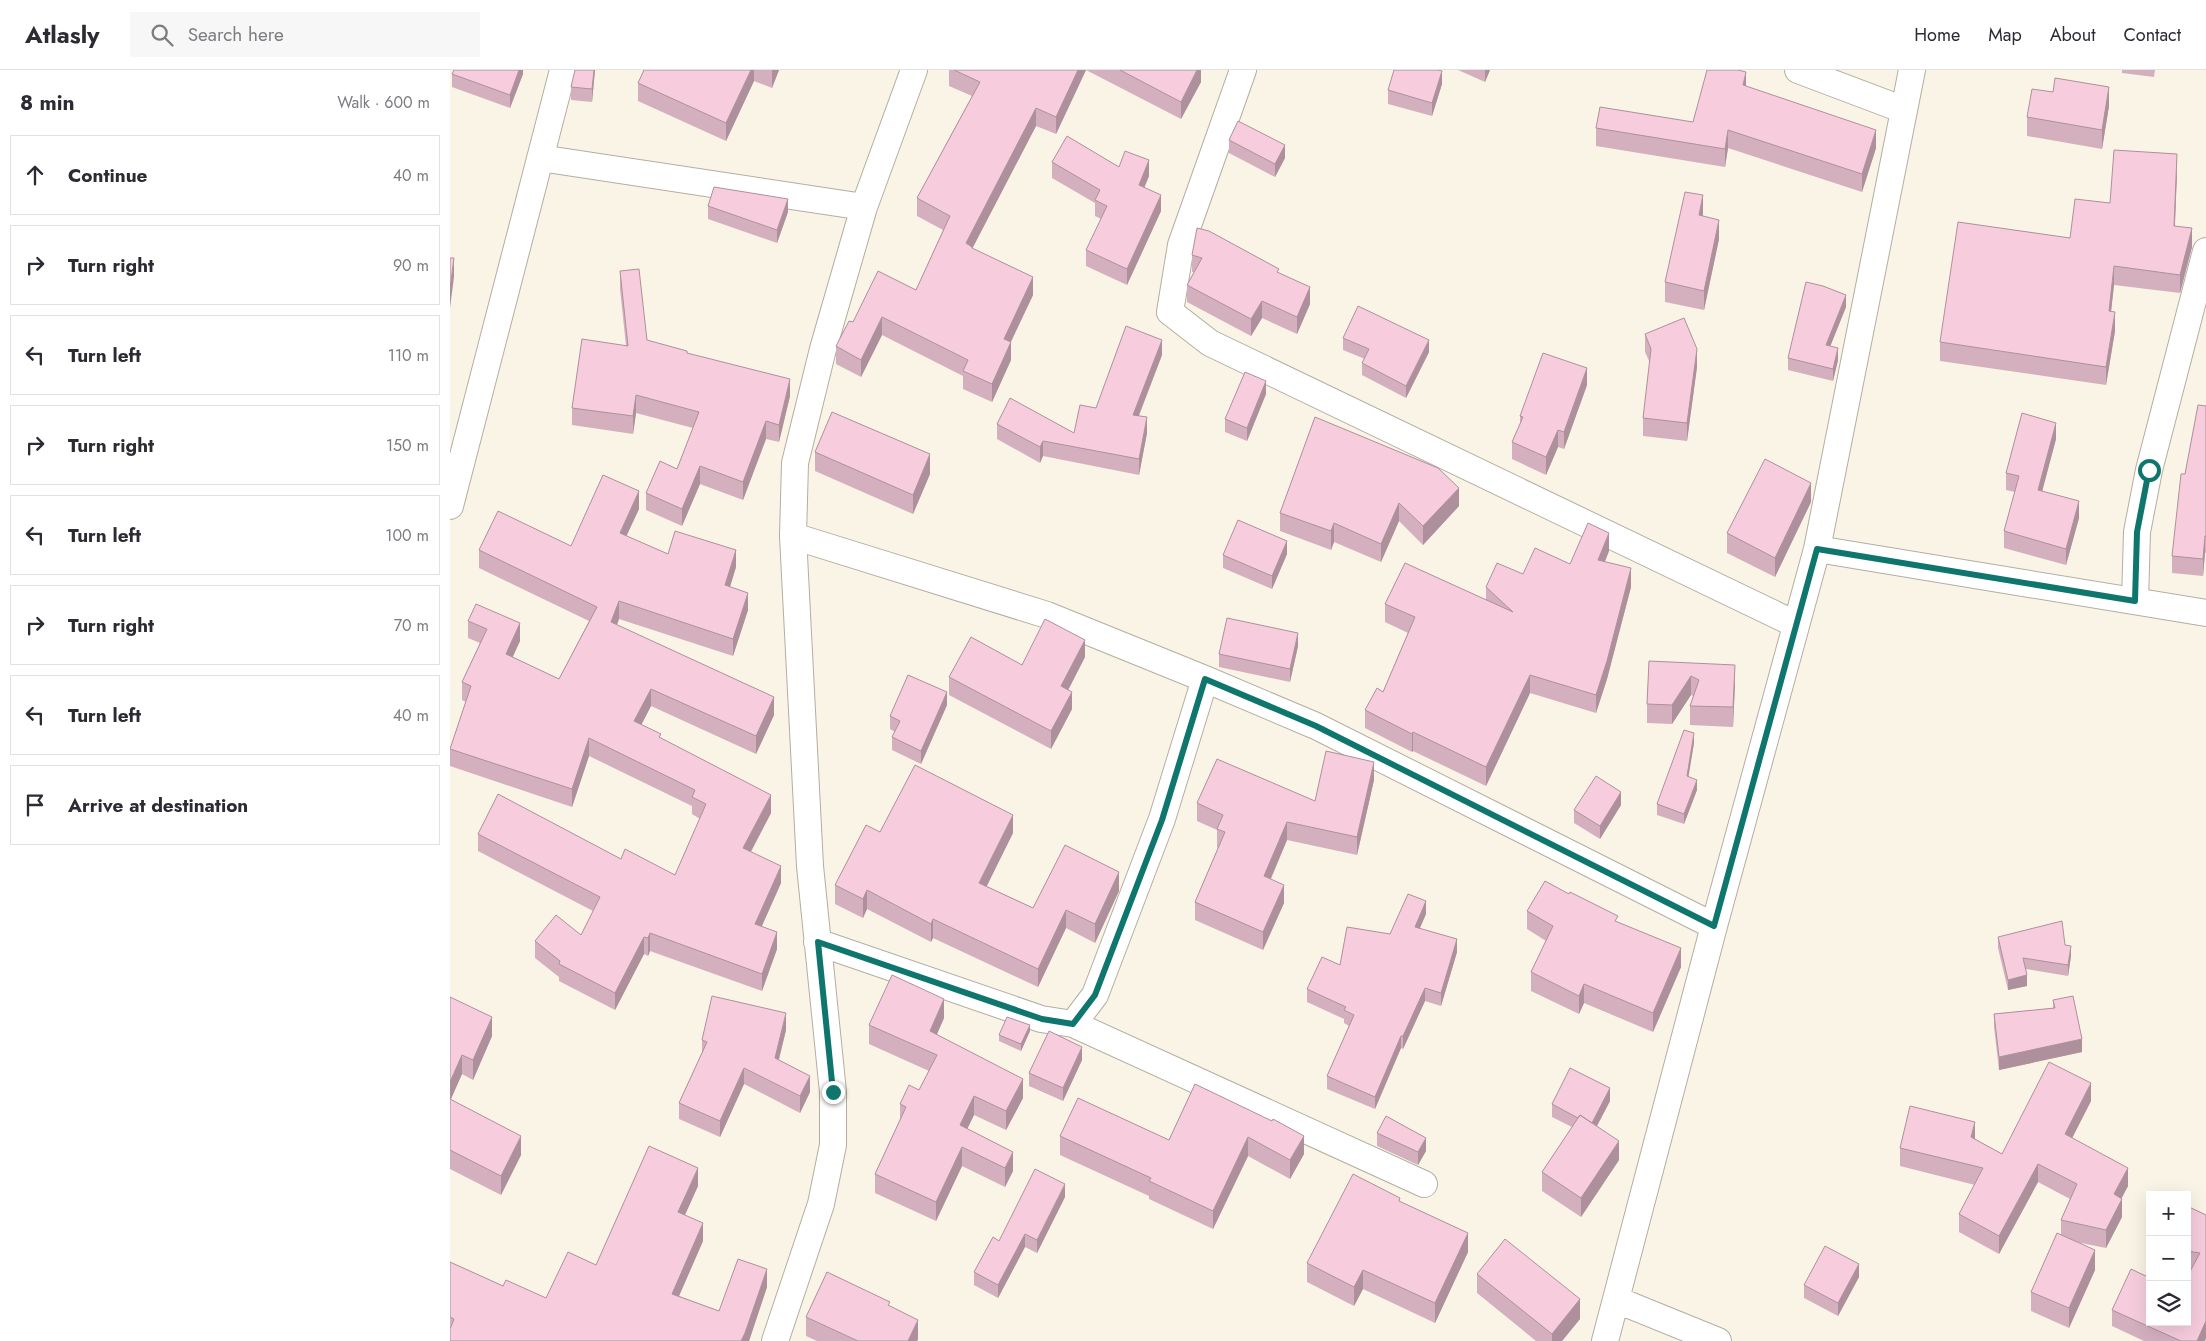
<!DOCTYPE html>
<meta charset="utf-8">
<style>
:root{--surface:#fff;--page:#f7f7f7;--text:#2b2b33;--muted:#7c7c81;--line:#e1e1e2}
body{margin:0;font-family:Jost,sans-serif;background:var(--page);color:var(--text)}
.controls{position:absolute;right:15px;bottom:15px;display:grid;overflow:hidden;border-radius:0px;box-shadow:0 5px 20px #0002}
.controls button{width:45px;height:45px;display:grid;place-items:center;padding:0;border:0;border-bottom:1px solid var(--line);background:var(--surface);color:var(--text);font:25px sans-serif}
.stop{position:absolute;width:15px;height:15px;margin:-11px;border:4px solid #0f766e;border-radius:50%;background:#fff}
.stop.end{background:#0f766e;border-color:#fff;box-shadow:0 1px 5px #0008}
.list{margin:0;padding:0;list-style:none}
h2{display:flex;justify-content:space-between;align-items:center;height:65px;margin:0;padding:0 20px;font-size:21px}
h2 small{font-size:16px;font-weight:400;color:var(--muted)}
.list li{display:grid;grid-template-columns:32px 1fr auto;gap:15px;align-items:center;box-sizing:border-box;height:80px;margin:0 10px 10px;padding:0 10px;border:1px solid var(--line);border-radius:0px}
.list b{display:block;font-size:19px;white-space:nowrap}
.list em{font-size:16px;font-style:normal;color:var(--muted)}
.icon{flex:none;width:28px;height:28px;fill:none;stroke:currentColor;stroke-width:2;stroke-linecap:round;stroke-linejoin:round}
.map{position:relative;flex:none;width:1756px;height:1271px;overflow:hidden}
header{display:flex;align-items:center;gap:30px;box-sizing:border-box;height:70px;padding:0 25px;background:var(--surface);border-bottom:1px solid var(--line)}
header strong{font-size:24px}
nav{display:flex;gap:28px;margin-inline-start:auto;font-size:18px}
.search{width:350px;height:45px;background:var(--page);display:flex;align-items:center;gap:12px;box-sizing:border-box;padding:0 18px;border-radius:0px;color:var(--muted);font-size:19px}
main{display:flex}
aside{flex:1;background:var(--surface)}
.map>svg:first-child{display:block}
</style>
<header>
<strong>Atlasly</strong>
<div class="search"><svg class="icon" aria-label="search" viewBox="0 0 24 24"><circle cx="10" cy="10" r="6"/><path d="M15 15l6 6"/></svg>Search here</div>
<nav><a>Home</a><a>Map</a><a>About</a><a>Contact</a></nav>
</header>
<main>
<aside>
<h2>8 min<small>Walk · 600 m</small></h2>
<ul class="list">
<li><svg class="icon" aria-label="ahead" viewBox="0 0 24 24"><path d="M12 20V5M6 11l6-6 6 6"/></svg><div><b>Continue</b></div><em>40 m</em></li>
<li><svg class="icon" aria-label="right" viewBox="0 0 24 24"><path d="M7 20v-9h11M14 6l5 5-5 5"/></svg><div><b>Turn right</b></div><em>90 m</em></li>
<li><svg class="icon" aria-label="left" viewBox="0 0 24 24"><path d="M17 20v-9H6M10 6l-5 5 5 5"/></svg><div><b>Turn left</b></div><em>110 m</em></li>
<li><svg class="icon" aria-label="right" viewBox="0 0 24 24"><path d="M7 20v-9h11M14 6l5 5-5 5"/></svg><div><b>Turn right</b></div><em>150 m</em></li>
<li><svg class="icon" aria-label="left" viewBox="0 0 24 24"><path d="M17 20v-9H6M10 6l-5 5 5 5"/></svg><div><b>Turn left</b></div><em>100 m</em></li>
<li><svg class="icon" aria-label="right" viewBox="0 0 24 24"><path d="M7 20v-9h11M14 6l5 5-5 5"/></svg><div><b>Turn right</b></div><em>70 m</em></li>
<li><svg class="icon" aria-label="left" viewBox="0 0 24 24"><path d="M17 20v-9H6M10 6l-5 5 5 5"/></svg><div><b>Turn left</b></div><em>40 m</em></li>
<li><svg class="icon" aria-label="arrive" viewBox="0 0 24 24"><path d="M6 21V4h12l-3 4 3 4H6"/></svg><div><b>Arrive at destination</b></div></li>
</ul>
</aside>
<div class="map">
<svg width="1756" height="1271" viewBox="0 0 1756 1271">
<rect width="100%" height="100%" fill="#faf4e6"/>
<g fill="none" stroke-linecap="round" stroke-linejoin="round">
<defs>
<path id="minor" d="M793 0 731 175 720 242 760 273 1345 554
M1348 0 1454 40
M90 88 414 137
M0 436 113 0
M343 466 597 545 755 609 866 656 1264 856
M1367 479 1756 543
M1685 531 1687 462 1699 400 1756 181
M367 872 591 949 623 954 645 925 712 749 755 609
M623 954 974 1114
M1167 1230 1268 1271
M325 1271 371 1134 383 1075V1022L360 796 343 466 345 393 373 279 414 137 464 0
M1155 1271 1264 856 1367 479 1462 0"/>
</defs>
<!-- minor casing -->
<use href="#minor" stroke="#b4aea2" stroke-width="28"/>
<!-- minor -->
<use href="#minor" stroke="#fff" stroke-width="26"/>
</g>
<!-- wall -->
<path fill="#d4b0bf" d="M73 0V4L60 38 2 17V4Z
M145 0 142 32 121 30V17Z
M194 0H329L322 18 304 11 276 71 188 31V13Z
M499 0H751V12L731 49 636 0 606 64 586 56 522 179 583 225 561 272V290L542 332 513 319V306L432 265 411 307 386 294V276L403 252 466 220 493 160 467 146V128L522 26 499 16Z
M1008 0H1040L1035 12Z
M1672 0H1705L1704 7 1672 3Z
M992 14 982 46 938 34V20Z
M1296 17 1426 78 1412 122 1278 78 1275 97 1146 76V58L1243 52Z
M1659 36 1652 79 1577 66V47Z
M779 70 835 88 825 107 779 83Z
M602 92 669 97 699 106 694 117 711 141 677 215 636 196V180L651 149 645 146V133L602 108Z
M1727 102 1725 156 1742 177 1730 223 1664 215 1661 241 1665 261 1656 315 1490 291V272L1620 168 1660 133Z
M258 136 338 142 327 173 258 149Z
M1253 144V146L1269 169 1254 240 1215 232V212Z
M742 185 829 203 860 234 847 264 812 248 801 266 737 232V215L744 202H742Z
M170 201 197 270 237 283 340 326 329 372 316 369 293 430 250 414 232 456 196 440V423L227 399 243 358 186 343 183 364 122 355V338L176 276 170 219Z
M1396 237 1380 276 1388 290 1383 311 1338 300V288Z
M1195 264 1247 297 1237 371 1193 366V348L1200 293 1195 282Z
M893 268 979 282 956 328 912 305V293L915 289 893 280Z
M712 285 689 346 697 363 689 405 593 386 590 393 547 369V354L624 363 646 338Z
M1137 315 1114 379 1108 377 1096 405 1062 389V372L1070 354V346Z
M816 324 797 371 775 362V349Z
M1756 336V483H1755L1753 506 1722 503V486L1735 404Z
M865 347 1009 436 973 475 949 451 931 492 884 472 881 480 830 461V443Z
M1606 369 1592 421 1629 448 1616 495 1554 478V461L1565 422 1556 420V403Z
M365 382 480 404 463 444 365 401Z
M1361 432 1325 507 1277 483V463Z
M189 439 176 466 218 484 286 497 280 517 298 540 283 586 169 549 167 555 324 645 306 684 201 636 191 655 321 743 301 782 331 813 312 856 327 879 312 921 200 881 198 886 194 884 165 940 109 911V907L85 888V871L131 865 143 841 28 781V764L171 789 225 805 250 749 242 744V736L139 686 122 737 0 696V679L16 632 12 630V612L30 573 18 568V551L70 571 62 587 109 609 139 551 29 498V480L121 476Z
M1159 481 1155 492 1181 517 1157 609 1146 643 1080 623 1036 716 963 681 962 682 915 658V640L933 622 958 563 935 552V534L1036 530V517L1073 504 1120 494Z
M837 484 822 519 773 498V485Z
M848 576 840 612 769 597V584Z
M635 587 618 620 622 639 601 679 499 625V607L572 595Z
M1199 591 1285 614 1283 657 1240 655V636L1243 626 1241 625 1222 654 1197 653V634Z
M497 635 471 694 442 680V667L445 662 440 659V646Z
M1244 673 1238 706 1247 720 1234 754 1207 745V734Z
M924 710 907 785 837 770 821 809 834 833 813 880 745 850V832L768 778 767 777V760L747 751V733L865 731Z
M1171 735 1150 769 1124 753V740Z
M430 762 563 763 536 816 583 838 669 821 645 873 616 858 588 917 483 868 481 872 417 839 413 848 385 834V815Z
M1077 841 1168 852 1231 897 1203 962 1134 933 1129 944 1081 921V902L1096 871 1077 859Z
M976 844 970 858 1007 882 991 936 975 931 953 979 951 978 925 1039 877 1019V1006L899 956 894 953V949L857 932V919L890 895 940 864Z
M1548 867 1621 886 1618 906 1576 899 1577 916 1558 920 1548 878Z
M0 927 42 966 23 1010 12 1004 1 1029 71 1085 51 1125 0 1099Z
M1603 930 1632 982 1549 1000 1544 957V944L1603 938Z
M494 948 487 964 573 1028 556 1060 524 1045 517 1059 563 1101 555 1117 512 1096 486 1151 425 1123V1104L450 1050V1034L469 1020 479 1001 419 974V955Z
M336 960 329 990 360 1022 350 1043 294 1014 270 1067 229 1049V1033L252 983V970Z
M580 961 571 981 549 971V965Z
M632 990 613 1031 579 1016V1003Z
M745 1014 854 1084 840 1109 798 1086 763 1159 699 1129V1126L610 1085V1066L719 1070Z
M1160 1031 1147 1056 1169 1090 1131 1147 1092 1121V1102L1122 1057 1102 1047V1034Z
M1641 1031 1622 1068 1678 1116 1671 1128 1672 1147 1656 1178 1626 1172 1645 1200 1619 1258 1581 1241V1222L1611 1165V1150L1620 1129 1588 1112 1549 1184 1509 1162V1144L1525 1115 1450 1096V1078L1525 1069 1552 1084Z
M927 1063 976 1081 968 1095 927 1076Z
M248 1116 235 1145 253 1171 229 1226 269 1241 317 1217 299 1271H0V1192L53 1216 96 1228 146 1195Z
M615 1127 587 1183 575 1177 548 1228 524 1215V1202L549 1171Z
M950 1132 1018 1182 985 1253 913 1219 904 1236 857 1212V1193Z
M1737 1136 1756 1145V1268L1755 1271H1694L1662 1256V1240L1737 1252 1742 1198 1737 1197Z
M1027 1204 1130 1249 1112 1271H1086L1027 1223Z
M1409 1207 1388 1246 1354 1228V1215Z
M440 1236 468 1269 467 1271H367L356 1266V1247Z"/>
<!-- shaded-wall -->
<path fill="#ad909b" d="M69 0H73V4L60 38V25Z
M144 0H145L142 32V19Z
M301 0H304V11L276 71V53Z
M322 0H329L322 18Z
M628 0H636L606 64V47Z
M747 0H751V12L731 49V32Z
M1035 0H1040L1035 12Z
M992 1V14L982 46V33Z
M1296 2V20L1293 15Z
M1659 17V36L1652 79V60Z
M586 38V56L522 179 516 173Z
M1278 60V78L1275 97V79Z
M1426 60V78L1412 122V104Z
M835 75V88L825 107V94Z
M1727 84V102L1724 175V156Z
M699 90V106L689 131V115Z
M711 125V141L677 215V199Z
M1253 125V144L1249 165V145Z
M338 129V142L327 173V160Z
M1269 150V169L1254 240V221Z
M1742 158V177L1730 223V205Z
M4 188V207L0 238V218Z
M1664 196V215L1659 260V241Z
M583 207V225L554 286V269Z
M860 217V234L847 264V247Z
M1396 225V237L1376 287V275Z
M812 231V248L801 266V249Z
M1665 242V261L1656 315V297Z
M432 247V265L411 307V290Z
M712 270V285L683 360V345Z
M979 270V282L956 328V316Z
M561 272V290L542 332V314Z
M1388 278V290L1383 311V299Z
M1247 279V297L1237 371V353Z
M1137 298V315L1114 379V362Z
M340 309V326L329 372V355Z
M816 311V324L797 371V358Z
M186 325V343L183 364V346Z
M697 347V363L689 405V389Z
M316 351V369L293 430V412Z
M1606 353V369L1588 437V420Z
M1108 360V377L1096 405V387Z
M593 371V386L590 393V377Z
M480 384V404L463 444V425Z
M250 396V414L232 456V439Z
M1361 413V432L1325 507V488Z
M1009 418V436L973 475V456Z
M189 421V439L170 480V463Z
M1629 431V448L1616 495V479Z
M949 433V451L931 492V474Z
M884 453V472L881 480V461Z
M1159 463V481L1148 508V490Z
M1755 466V483L1753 506V489Z
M837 471V484L822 519V506Z
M286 480V497L275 533V515Z
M1181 498V517L1157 609 1146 643V625Z
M298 523V540L283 586V569Z
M169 531V549L161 570V552Z
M70 553V571L56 602V584Z
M848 563V576L840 612V599Z
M635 570V587L611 634V616Z
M1285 595V614L1283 657V637Z
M1080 605V623L1036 716V697Z
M1241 606V625L1222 654V635Z
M201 619V636L184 669V651Z
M497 622V635L471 694V681Z
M622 622V639L601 679V661Z
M324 627V645L306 684V666Z
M963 662V681L962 682V664Z
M1244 663V673L1237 716V706Z
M139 668V686L122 737V719Z
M924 692V710L907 785V767Z
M1247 710V720L1234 754V744Z
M1171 722V735L1150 769V756Z
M321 725V743L293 796V778Z
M563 745V763L529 832V813Z
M837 752V770L814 824V806Z
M331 796V813L305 871V854Z
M669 802V821L645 873V854Z
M834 815V833L813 880V862Z
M417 820V839L413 848V829Z
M976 831V844L965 869V857Z
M616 840V858L588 917V899Z
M483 849V868L481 872V854Z
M327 862V879L312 921V904Z
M200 863V881L198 886V868Z
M194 867V884L165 940V923Z
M1007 869V882L991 936V923Z
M1621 876V886L1618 906V895Z
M1231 878V897L1203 962V943Z
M1577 905V916L1558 920V910Z
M1134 914V933L1129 944V926Z
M975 918V931L953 979V966Z
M494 929V948L480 980V961Z
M336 943V960L325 1004V988Z
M42 947V966L23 1010V990Z
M580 955V961L571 981V974Z
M951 966V978L925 1039V1027Z
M1632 969V982L1549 1000V987Z
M632 977V990L613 1031V1018Z
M12 985V1004L0 1031V1012Z
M294 998V1014L270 1067V1051Z
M360 1006V1022L350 1043V1026Z
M573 1009V1028L556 1060V1041Z
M1641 1013V1031L1615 1082V1064Z
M1160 1018V1031L1141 1067V1054Z
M524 1026V1045L510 1074V1055Z
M1525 1052V1070L1521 1067Z
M71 1066V1085L51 1125V1106Z
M854 1066V1084L840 1109V1090Z
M798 1067V1086L763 1159V1141Z
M976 1068V1081L968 1095V1082Z
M1169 1071V1090L1131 1147V1128Z
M512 1077V1096L486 1151V1132Z
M563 1082V1101L555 1117V1098Z
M1588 1094V1112L1549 1184V1166Z
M248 1098V1116L228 1160V1142Z
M1678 1098V1116L1664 1143V1124Z
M615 1114V1127L587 1183V1170Z
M1672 1129V1147L1656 1178V1160Z
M253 1153V1171L222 1242V1224Z
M1018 1163V1182L985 1253V1233Z
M575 1164V1177L548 1228V1215Z
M1645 1180V1200L1619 1258V1238Z
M1409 1194V1207L1388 1246V1233Z
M317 1199V1217L299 1271H291Z
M913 1200V1219L904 1236V1217Z
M1130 1229V1249L1112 1271H1102V1264Z
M468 1250V1269L467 1271H458Z
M1756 1251V1268L1755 1271H1747Z"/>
<!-- building -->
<path fill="#f7cdde" stroke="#ad909b" d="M4 0H69L60 25 2 4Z
M125 0H144L142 19 121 17Z
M194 0H301L276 53 188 13Z
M504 0H628L606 47 586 38 516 173 522 177V178L583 207 554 269 561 272 542 314 513 301 518 290 432 247 411 290 386 276 399 251 403 252 428 201 466 220 500 146 467 128 530 12Z
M670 0H747L731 32Z
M944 0H988L992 1 982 33 938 20Z
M1257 0H1288L1296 2 1293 15 1426 60 1412 104 1278 60 1275 79 1146 58 1150 37 1243 52Z
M1605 8 1659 17 1652 60 1577 47 1582 19 1603 22Z
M788 51 835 75 825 94 779 70Z
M617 66 669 97 675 81 699 90 689 115 711 125 677 199 636 180 657 136 645 130 650 120 602 92Z
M1664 80 1727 84 1724 156 1742 158 1730 205 1664 196 1659 241 1665 242 1656 297 1490 272 1508 152 1620 168 1625 129 1660 133Z
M264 117 338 129 327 160 258 136Z
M1235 122 1253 125 1249 145 1269 150 1254 221 1215 212Z
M747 158 759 161 829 199 827 202 860 217 847 247 812 231 801 249 737 215 752 188 742 185Z
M0 188H4L0 218Z
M189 199 197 270 237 281V283L340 309 329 355 316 351 293 412 250 396 232 439 196 423 210 391 227 399 249 342 186 325 183 346 122 338 132 269 178 276 170 201Z
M1356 212 1373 216 1396 225 1376 275 1388 278 1383 299 1338 288Z
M908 236 979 270 956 316 912 293 919 279 893 268Z
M1234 248 1247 279 1237 353 1193 348 1201 279 1195 264Z
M676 256 712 270 683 345 697 347 689 389 593 371 590 377 547 354 560 328 624 363 630 335 646 338Z
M1093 283 1137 298 1114 362 1108 360 1096 387 1062 372 1073 347 1070 346Z
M795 302 816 311 797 358 775 349Z
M1748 335 1756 336V466H1755L1753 489 1722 486 1731 404H1735Z
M382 342 480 384 463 425 365 382Z
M1572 343 1606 353 1588 420 1629 431 1616 479 1554 461 1569 406 1556 403Z
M865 347 988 398 1009 418 973 456 949 433 931 474 884 453 881 461 830 443Z
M1315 389 1361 413 1325 488 1277 463Z
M153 405 189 421 170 463 218 484 225 461 286 480 275 515 298 523 283 569 169 531 161 552 324 627 306 666 201 619 184 651 211 664 209 667 321 725 293 778 331 796 305 854 327 862 312 904 200 863 198 868 194 867 165 923 109 894 110 891 85 871 106 845 131 865 150 827 28 764 48 724 171 789 175 779 225 805 256 734 242 727 245 720 139 668 122 719 0 679 21 616 12 612 37 559 18 551 26 534 70 553 56 584 109 609 147 537 29 480 48 441 121 476Z
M788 450 837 471 822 506 773 485Z
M1138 453 1159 463 1148 490 1181 498 1157 591 1146 625 1080 605 1036 697 963 662 962 664 915 640 927 618 933 622 965 547 935 534 955 493 1063 542 1036 517 1047 493 1073 504 1085 478 1120 494Z
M777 548 848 563 840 599 769 584Z
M595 549 635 570 611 616 622 622 601 661 499 607 521 567 572 595Z
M1199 591 1285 595 1283 637 1240 636 1249 610 1241 606 1222 635 1197 634Z
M458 605 497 622 471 681 442 667 450 651 440 646Z
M1234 660 1244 663 1237 706 1247 710 1234 744 1207 734Z
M876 681 924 692 907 767 837 752 814 806 834 815 813 862 745 832 775 762 767 759 773 745 747 733 767 689 865 731Z
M465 695 563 745 529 813 583 838 615 775 669 802 645 854 616 840 588 899 483 849 481 854 417 820 413 829 385 815 416 755 430 762Z
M1146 706 1171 722 1150 756 1124 740Z
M1095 811 1119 824 1120 822 1168 846 1165 851 1231 878 1203 943 1134 914 1129 926 1081 902 1103 856 1077 841Z
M958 824 976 831 965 857 1007 869 991 923 975 918 953 966H951L925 1027 877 1006 904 945 894 940 896 937 857 919 872 887 890 895 897 857 940 864Z
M1612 851 1615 875 1621 876 1618 895 1573 888 1577 905 1558 910 1548 867Z
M442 905 494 929 480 961 573 1009 556 1041 524 1026 510 1055 563 1082 555 1098 512 1077 486 1132 425 1104 456 1037 450 1034 459 1015 469 1020 487 985 419 955Z
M262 926 336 943 325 988 360 1006 350 1026 294 998 270 1051 229 1033 257 972 252 970Z
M1623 926 1632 969 1549 987 1544 944 1605 938 1603 930Z
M0 927 42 947 23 990 12 985 0 1012Z
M557 947 580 955 571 974 549 965Z
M599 961 632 977 613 1018 579 1003Z
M1599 992 1641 1013 1615 1064 1678 1098 1664 1124 1672 1129 1656 1160 1611 1150 1627 1114 1588 1094 1549 1166 1509 1144 1533 1098 1450 1078 1460 1036 1525 1052 1521 1067 1552 1084Z
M1120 998 1160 1018 1142 1053 1130 1045 1128 1048 1102 1034Z
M745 1014 822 1051 823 1049 854 1066 840 1090 798 1067 763 1141 699 1111 701 1108 610 1066 628 1028 719 1070Z
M0 1029 71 1066 51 1106 0 1080Z
M1130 1045 1169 1071 1131 1128 1092 1102Z
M936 1046 976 1068 968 1082 927 1063Z
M199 1076 248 1098 228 1142 253 1153 222 1224 269 1241 288 1189 317 1199 295 1263 291 1271H0V1259L4 1249 0 1247V1192L53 1216 56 1210 96 1228 118 1182 146 1195Z
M585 1099 615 1114 587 1170 575 1164 548 1215 524 1202 543 1167 549 1171Z
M903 1104 950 1128 949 1131 1018 1163 985 1233 913 1200 904 1217 857 1193Z
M1737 1136 1756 1145V1251L1747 1271H1731L1662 1240 1681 1199 1700 1208V1252H1737V1207L1750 1183 1737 1181Z
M1607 1163 1645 1180 1619 1238 1581 1222Z
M1055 1169 1130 1229 1102 1264 1027 1204Z
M1375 1176 1409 1194 1388 1233 1354 1215Z
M377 1202 440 1232 438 1235 468 1250 458 1271H408L356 1247Z"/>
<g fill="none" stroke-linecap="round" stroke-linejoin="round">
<!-- route -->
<path stroke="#0f766e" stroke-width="6" d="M383 1022 368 872 592 949 623 954 645 925 712 750 755 609 866 656 1264 856 1367 479 1685 531 1687 462 1699 400"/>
</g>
</svg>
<div class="controls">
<button>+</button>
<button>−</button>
<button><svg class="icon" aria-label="layers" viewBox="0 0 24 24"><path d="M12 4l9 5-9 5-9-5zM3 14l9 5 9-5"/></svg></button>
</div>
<div class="stop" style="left:1699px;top:400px"></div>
<div class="stop end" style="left:383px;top:1022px"></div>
</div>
</main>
